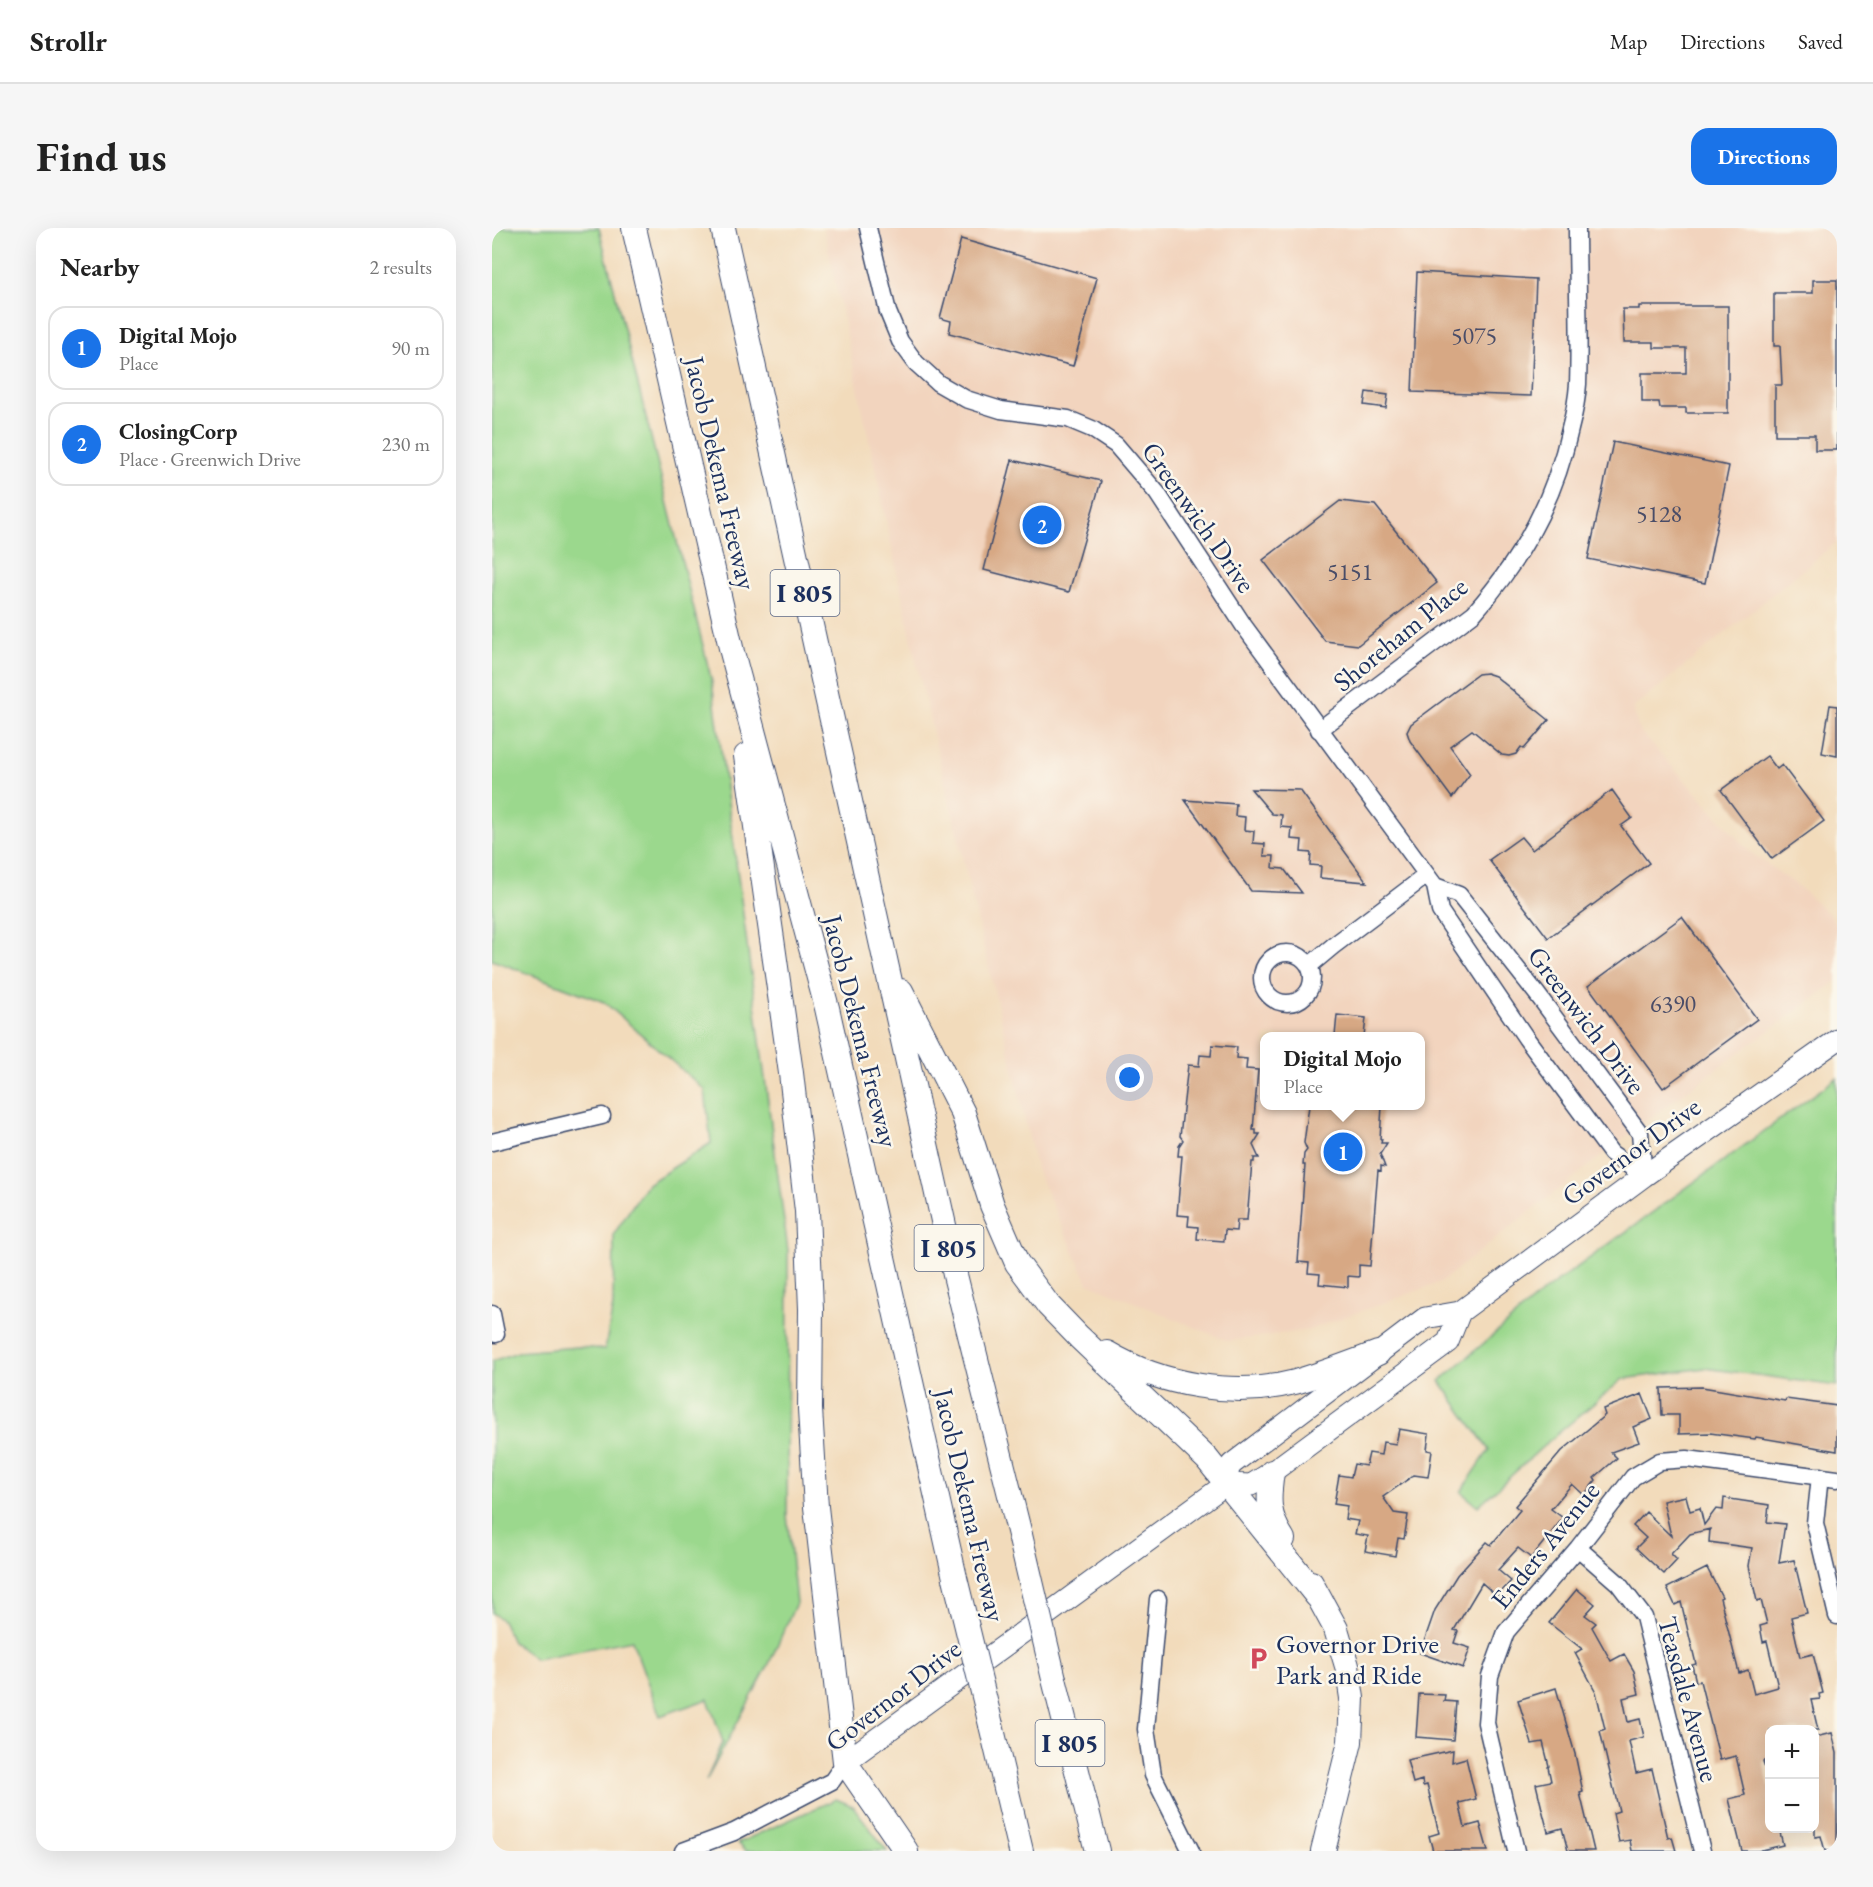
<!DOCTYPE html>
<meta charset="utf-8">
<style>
:root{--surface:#fff;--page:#f6f6f6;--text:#222;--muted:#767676;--line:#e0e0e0;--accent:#1a73e8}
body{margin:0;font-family:"EB Garamond",serif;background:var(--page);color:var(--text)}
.controls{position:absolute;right:18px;bottom:18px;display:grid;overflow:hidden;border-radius:12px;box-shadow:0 6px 24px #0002}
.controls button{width:54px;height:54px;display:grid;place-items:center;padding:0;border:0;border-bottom:2px solid var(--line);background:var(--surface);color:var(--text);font:30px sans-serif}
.you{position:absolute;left:638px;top:850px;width:21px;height:21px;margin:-15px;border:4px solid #fff;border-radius:50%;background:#1a73e8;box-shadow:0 0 0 9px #1a73e833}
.badge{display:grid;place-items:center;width:39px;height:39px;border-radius:50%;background:var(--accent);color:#fff;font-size:20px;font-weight:700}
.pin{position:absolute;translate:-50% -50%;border:3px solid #fff;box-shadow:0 2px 6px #0006}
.popup{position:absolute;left:768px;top:804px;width:165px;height:78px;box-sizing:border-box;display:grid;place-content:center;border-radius:12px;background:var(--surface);filter:drop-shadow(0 2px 4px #0005);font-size:20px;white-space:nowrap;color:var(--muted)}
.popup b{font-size:22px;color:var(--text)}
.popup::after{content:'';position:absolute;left:50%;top:100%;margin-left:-12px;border:12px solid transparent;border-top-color:var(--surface)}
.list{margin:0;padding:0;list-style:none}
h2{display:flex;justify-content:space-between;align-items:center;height:78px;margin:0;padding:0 24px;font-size:26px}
h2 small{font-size:20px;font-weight:400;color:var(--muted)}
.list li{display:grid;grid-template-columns:39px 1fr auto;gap:18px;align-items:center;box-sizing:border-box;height:84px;margin:0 12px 12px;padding:0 12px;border:2px solid var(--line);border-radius:18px}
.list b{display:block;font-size:22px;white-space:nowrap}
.list p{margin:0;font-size:20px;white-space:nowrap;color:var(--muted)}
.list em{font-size:20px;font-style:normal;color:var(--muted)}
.map{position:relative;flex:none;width:1345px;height:1623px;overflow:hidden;border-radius:18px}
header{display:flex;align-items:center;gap:36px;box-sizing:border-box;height:84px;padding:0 30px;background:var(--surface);border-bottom:2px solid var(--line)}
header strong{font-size:28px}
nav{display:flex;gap:33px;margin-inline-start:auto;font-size:21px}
.intro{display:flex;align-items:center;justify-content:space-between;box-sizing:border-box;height:144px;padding:0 36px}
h1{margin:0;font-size:42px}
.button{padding:15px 27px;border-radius:18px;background:var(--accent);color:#fff;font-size:21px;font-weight:700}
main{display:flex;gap:36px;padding:0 36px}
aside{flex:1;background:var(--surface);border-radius:18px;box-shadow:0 6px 24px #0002}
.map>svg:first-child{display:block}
</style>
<header>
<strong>Strollr</strong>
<nav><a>Map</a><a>Directions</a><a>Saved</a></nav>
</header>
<div class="intro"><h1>Find us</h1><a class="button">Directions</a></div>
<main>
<aside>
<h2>Nearby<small>2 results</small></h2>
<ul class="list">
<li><span class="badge">1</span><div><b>Digital Mojo</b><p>Place</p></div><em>90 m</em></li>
<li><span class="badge">2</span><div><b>ClosingCorp</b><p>Place · Greenwich Drive</p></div><em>230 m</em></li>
</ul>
</aside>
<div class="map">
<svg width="1345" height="1623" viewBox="0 0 1345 1623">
<rect width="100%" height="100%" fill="#fbf7ec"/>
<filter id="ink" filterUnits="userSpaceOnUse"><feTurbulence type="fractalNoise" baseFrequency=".0167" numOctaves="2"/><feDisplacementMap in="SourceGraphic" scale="12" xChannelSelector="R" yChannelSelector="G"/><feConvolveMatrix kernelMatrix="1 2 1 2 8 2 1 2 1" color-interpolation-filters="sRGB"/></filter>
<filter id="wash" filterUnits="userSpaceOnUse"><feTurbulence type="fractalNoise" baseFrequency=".008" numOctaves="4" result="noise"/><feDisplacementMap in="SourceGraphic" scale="24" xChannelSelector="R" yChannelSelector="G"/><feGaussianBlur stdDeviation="1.35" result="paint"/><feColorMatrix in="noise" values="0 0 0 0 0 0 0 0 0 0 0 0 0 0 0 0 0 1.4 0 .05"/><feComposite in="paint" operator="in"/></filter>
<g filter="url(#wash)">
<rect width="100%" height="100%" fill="#f2dbbb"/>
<!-- built -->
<path fill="#f2d4be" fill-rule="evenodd" d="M332 0H1345V314L1141 480 1147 502 1258 624 1305 657 1339 688 1345 697V753L1155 892 949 1054 817 1102 736 1113 596 1055 545 943 423 428ZM773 808H929V878H773Z"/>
<!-- green -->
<path fill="#9bd88d" stroke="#5b8476" stroke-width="1.5" d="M0 0H107L220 454 296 1023 295 1287 304 1375 276 1438 214 1553 231 1514 216 1471 168 1488 140 1412 44 1431 20 1414 10 1392 0 1385V1133L26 1124 85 1119 113 1121 121 1078 122 1006 154 957 219 915 213 862 112 774 0 732Z
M1345 850V1158L1213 1140 1131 1151 1057 1213 986 1278 969 1264 997 1222 948 1153 1051 1064Z
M344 1571 361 1578 395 1623H254L246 1615Z"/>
<g id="blocks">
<!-- building -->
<path fill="#d7a884" d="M469 11 605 50 581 138 457 105 459 93 448 90Z
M925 44 1044 51 1039 168 920 164Z
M1321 52H1345V222H1323V207H1283V157H1290L1288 118H1282V65H1321Z
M1147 78H1236V185H1194V180H1168L1167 174H1150V145H1194V120H1162V114H1132L1131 81H1147Z
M874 164 896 167 894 180 872 177Z
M1121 214 1237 238 1213 355 1096 331Z
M520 232 609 253 577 364 492 342Z
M848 273 883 277 945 355 866 417 833 413 771 332Z
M994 445 1003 448 1057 492 1032 521 1029 519 1024 526 1017 528 1010 527 980 502 958 518 978 546 960 570 918 513 915 504 919 496 986 446Z
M1338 477 1345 478V528L1330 525Z
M1275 528 1285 541 1290 537 1332 593 1280 631 1229 562Z
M759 561 808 562 875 654 828 650 829 638 818 637 819 625 809 624 810 612 799 611 800 600 789 599 790 587 780 586Z
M1120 562 1140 590 1129 598 1157 635 1056 710 997 632 1029 609 1040 622Z
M693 572 744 576 743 588 753 589 752 602 762 603 761 615 773 616 772 628H782L781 640 792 641 810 665 759 663Z
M1190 689 1265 791 1171 860 1096 758Z
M845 787 874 790 872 808H843Z
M720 817 745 819 744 830 755 831 754 841 766 842 761 902H764V906H768L761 917 767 930H762V934H760L755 992H745L744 1003 733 1002 732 1013 705 1011 706 999 696 998 697 988 685 987 690 928H686L687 918 691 912 688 908 696 837 707 838 708 827 719 828Z
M817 878H890L888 911H890L889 915H895L888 926 893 939 889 938V943L886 942 878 1038 867 1037V1049L856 1048V1059L827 1056 828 1046 816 1045 817 1035 806 1034 813 937H811L812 926 815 922 812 915Z
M1210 1159 1293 1173 1294 1171 1345 1178V1223L1264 1209 1263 1211 1218 1205 1187 1206V1187H1170L1169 1160Z
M1150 1166 1160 1191 1141 1199 1147 1214 1119 1224 1125 1230 1102 1250 1104 1252 1092 1267 1080 1256 1059 1281 1071 1290 1039 1330 1026 1320 1006 1342 1019 1353 1005 1368 990 1355 962 1402 966 1403 962 1415 978 1420 971 1440 928 1425 943 1382 965 1347 995 1314 999 1317 1028 1282 1023 1278 1045 1252 1070 1223 1113 1187 1111 1181Z
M907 1201 937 1206 935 1222 940 1223 936 1249 922 1247 891 1269 902 1285 916 1287 912 1311 906 1310 903 1328 873 1323 876 1308 863 1306 866 1293 853 1291 855 1278 842 1276 847 1247 859 1249 862 1236 874 1238 877 1225 889 1227 891 1214 904 1216Z
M1194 1268 1198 1283 1208 1280 1212 1297 1224 1281 1231 1282 1232 1270 1277 1277 1275 1294 1293 1296 1287 1335 1302 1332 1315 1385 1299 1389 1308 1429 1321 1426 1331 1465 1327 1466 1328 1471 1319 1472 1326 1502H1278V1532L1271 1533 1278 1560V1600H1287L1291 1617 1266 1623H1250L1237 1571 1253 1567 1244 1528 1228 1532 1208 1453 1204 1454 1200 1437 1204 1436 1189 1374 1183 1377 1175 1360 1215 1340 1230 1369 1228 1370 1247 1445 1256 1442 1262 1466 1286 1459 1275 1413 1271 1414 1268 1398 1275 1396 1269 1372 1265 1373 1257 1338 1260 1320 1217 1314 1218 1301 1198 1306 1179 1326 1185 1332 1172 1346 1144 1320 1154 1310 1141 1298 1154 1284 1179 1308 1171 1273Z
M1085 1361 1103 1376 1093 1387 1104 1395 1100 1399 1119 1433 1132 1426 1142 1443 1147 1466 1131 1470 1136 1494 1148 1491 1152 1509 1137 1513 1144 1545 1160 1541 1176 1610 1180 1609 1184 1623H1140L1138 1612 1127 1614 1121 1585 1127 1583 1108 1503 1113 1501 1104 1464 1083 1425 1090 1421 1057 1395Z
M1064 1460 1083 1526 1091 1564 1088 1565 1102 1623H1076L1070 1600 1056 1604 1050 1581 1044 1556 1059 1553 1056 1539 1057 1538 1051 1514 1040 1516 1026 1472Z
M927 1466 953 1467 952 1473 964 1474 961 1512 924 1509Z
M1340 1505 1345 1525V1623H1333L1329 1608 1323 1609V1509Z
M961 1522 960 1534 974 1530 984 1571 967 1575 973 1599 988 1595 996 1623H941L937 1608 947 1605 935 1557 931 1558 930 1552 921 1555 915 1532Z"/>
</g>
</g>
<g filter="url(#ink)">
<use href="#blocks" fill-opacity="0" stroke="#3b496c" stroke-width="1.5"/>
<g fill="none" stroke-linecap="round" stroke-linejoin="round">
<defs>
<path id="minor" d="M376 0 396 84 408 113 424 135 446 155 474 171 509 182 576 191 600 201 624 217 665 265 752 398 943 658 948 683 1034 810 1119 925 1152 948
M827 502 982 385C1029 332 1063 271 1078 201 1082 186 1085 171 1086 156 1088 104 1085 52 1085 0
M943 658 967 667 1045 766 1148 905 1152 948
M770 750a25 25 0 1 1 50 0a25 25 0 1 1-50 0Z
M817 738 841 718 935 647
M0 914 110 888
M0 1086 4 1106
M1328 1248 1323 1295 1345 1388
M1086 1320 1126 1355 1152 1389 1210 1623
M666 1371 654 1501 661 1547 699 1623
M191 1623 242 1604 340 1553 353 1534
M1024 1623 994 1495 998 1448 1014 1404 1086 1320 1141 1249 1168 1233 1195 1231 1345 1251"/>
<path id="major" d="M734 1256 737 1240 740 1236 933 1090 968 1084 1152 948 1345 812
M353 1534 734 1256 759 1257 780 1244 956 1114 968 1084"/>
<path id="highway" d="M142 0 240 424 335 780 463 1350
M231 0 463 1047 528 1307
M254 528 299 845 315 983 319 1081 318 1181 324 1279 353 1534 414 1623
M409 763 471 885 500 977 525 1035 557 1078 587 1109 715 1231 825 1368
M615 1125C669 1157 742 1170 803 1154 831 1146 859 1135 886 1125
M780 1244C776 1271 775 1287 791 1311
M819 1355 844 1401 855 1438 860 1470 858 1514 831 1623
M562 1451 605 1623
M499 1497 529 1623"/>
</defs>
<!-- minor casing -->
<use href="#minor" stroke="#3b496c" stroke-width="19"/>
<!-- major casing -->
<use href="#major" stroke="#3b496c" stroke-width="23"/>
<!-- highway casing -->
<use href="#highway" stroke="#3b496c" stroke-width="26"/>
<!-- minor -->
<use href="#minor" stroke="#fff" stroke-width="16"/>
<!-- major -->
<use href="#major" stroke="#fff" stroke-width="21"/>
<!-- highway -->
<use href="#highway" stroke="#fff" stroke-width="24"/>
<defs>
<path id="highway-bridge" d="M528 1307 562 1451
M463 1350 499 1497"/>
</defs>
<!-- highway-bridge casing -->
<use href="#highway-bridge" stroke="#3b496c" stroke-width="26" stroke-linecap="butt"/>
<!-- highway-bridge -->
<use href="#highway-bridge" stroke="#fff" stroke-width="24"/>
</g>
</g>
<!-- icons -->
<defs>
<symbol id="parking-bare" viewBox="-9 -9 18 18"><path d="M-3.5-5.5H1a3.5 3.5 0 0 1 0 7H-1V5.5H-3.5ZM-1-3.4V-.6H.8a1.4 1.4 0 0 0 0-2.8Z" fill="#d1495b" stroke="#fbf7ec" stroke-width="2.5" paint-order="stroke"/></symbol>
</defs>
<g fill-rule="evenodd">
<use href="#parking-bare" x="750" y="1414" width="33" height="33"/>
</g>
<g text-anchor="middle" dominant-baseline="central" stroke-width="5" stroke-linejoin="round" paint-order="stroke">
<!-- number labels -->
<g font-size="24" fill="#4a4d68">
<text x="982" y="107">5075</text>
<text x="1167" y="285">5128</text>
<text x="858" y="343">5151</text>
<text x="1181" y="775">6390</text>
</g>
<!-- shield labels -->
<g fill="#fbf7ec" stroke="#5e6b89" stroke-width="1.5">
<rect x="278.5" y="342" width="69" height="46" rx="4.5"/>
<rect x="422.5" y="997" width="69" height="46" rx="4.5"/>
<rect x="543.5" y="1492" width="69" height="46" rx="4.5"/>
</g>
<g font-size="26" font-weight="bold" fill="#1b2f5e">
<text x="313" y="365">I 805</text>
<text x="457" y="1020">I 805</text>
<text x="578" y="1515">I 805</text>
</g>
<!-- street labels -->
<g font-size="27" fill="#1b2f5e" stroke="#fbf7ec">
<text transform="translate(229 245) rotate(77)">Jacob Dekema Freeway</text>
<text transform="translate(707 289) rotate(55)">Greenwich Drive</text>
<text transform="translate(908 406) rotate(-39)">Shoreham Place</text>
<text transform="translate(1095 792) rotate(53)">Greenwich Drive</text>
<text transform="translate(369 803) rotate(76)">Jacob Dekema Freeway</text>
<text transform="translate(1139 923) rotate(-36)">Governor Drive</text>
<text transform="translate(478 1277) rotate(77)">Jacob Dekema Freeway</text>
<text transform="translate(1053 1317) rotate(-51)">Enders Avenue</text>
<text transform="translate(401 1467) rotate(-38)">Governor Drive</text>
<text transform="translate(1197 1471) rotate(75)">Teasdale Avenue</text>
</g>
<!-- poi labels -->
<g font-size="27" fill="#1b2f5e" stroke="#fbf7ec" text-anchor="start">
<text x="784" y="1415">Governor Drive<tspan x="784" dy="31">Park and Ride</tspan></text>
</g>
</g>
</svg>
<div class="controls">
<button>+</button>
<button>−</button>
</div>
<div class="you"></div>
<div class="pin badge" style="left:851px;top:924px">1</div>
<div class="popup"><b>Digital Mojo</b>Place</div>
<div class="pin badge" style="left:550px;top:297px">2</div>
</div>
</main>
